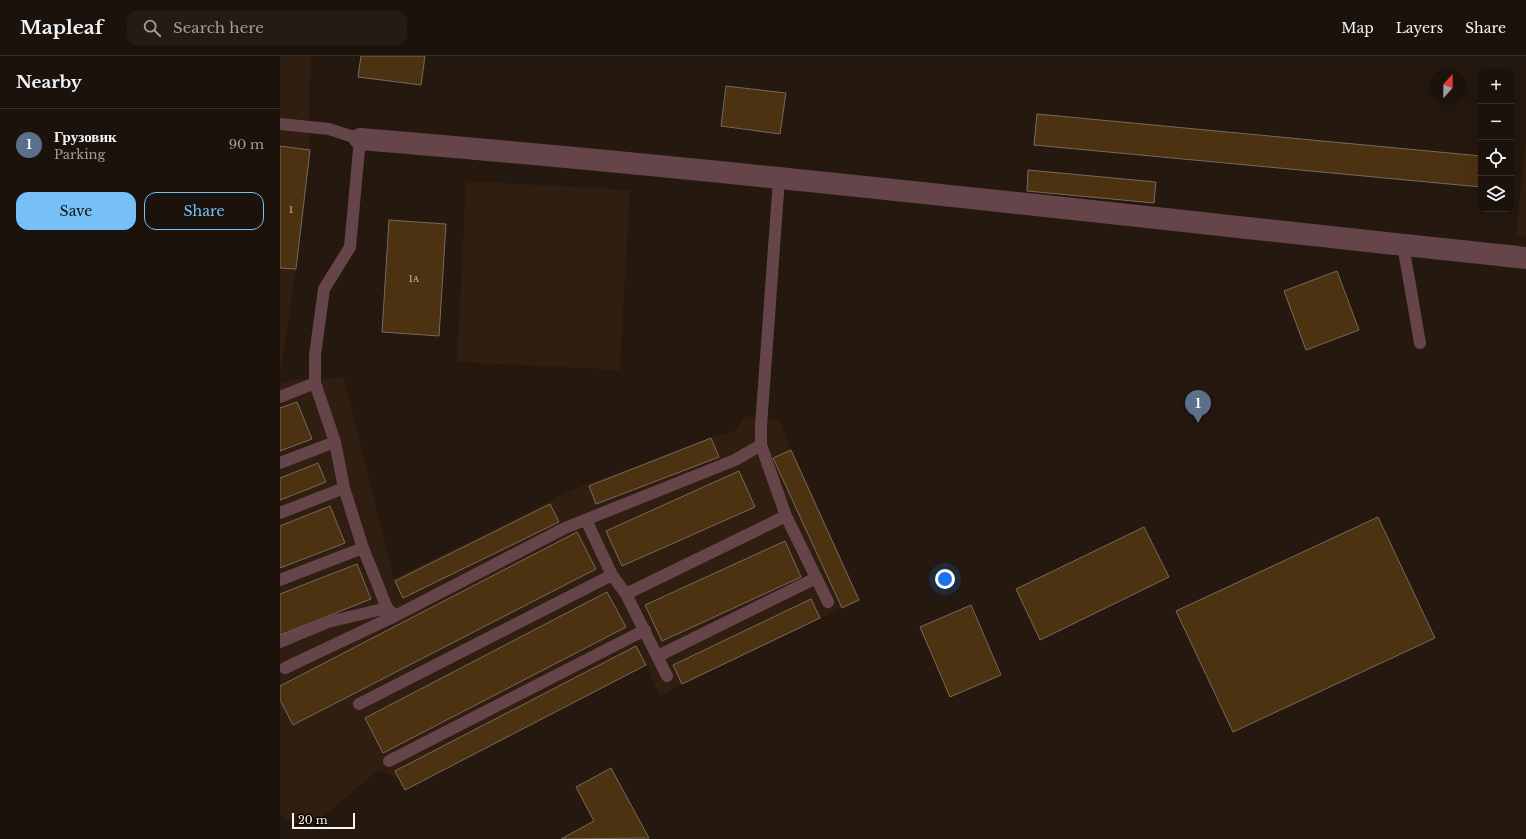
<!DOCTYPE html>
<meta charset="utf-8">
<style>
:root{--surface:#1b120b;--page:#241b14;--text:#f1f3f6;--muted:#a09e9d;--line:#39322c;--accent:#76c0f7}
body{margin:0;font-family:"Libre Baskerville",serif;background:var(--page);color:var(--text)}
.controls{position:absolute;right:12px;top:12px;display:grid;overflow:hidden;border-radius:8px;box-shadow:0 4px 16px #0002}
.controls button{width:36px;height:36px;display:grid;place-items:center;padding:0;border:0;border-bottom:1px solid var(--line);background:var(--surface);color:var(--text);font:20px sans-serif}
.compass{position:absolute;left:1150px;top:12px;width:36px;height:36px;border-radius:50%;background:var(--surface);box-shadow:0 4px 16px #0002;rotate:21deg}
.scale{position:absolute;left:12px;bottom:10px;width:63px;box-sizing:border-box;padding-left:4px;border:2px solid #fcf3ec;border-top:0;font-size:11px;line-height:14px;white-space:nowrap;color:#fcf3ec;-webkit-text-stroke:3px #0a0503;paint-order:stroke}
.you{position:absolute;left:665px;top:523px;width:14px;height:14px;margin:-10px;border:3px solid #fff;border-radius:50%;background:#1a73e8;box-shadow:0 0 0 6px #1a73e833}
.badge{display:grid;place-items:center;width:26px;height:26px;border-radius:50%;background:var(--accent);color:#fff;font-size:13px;font-weight:700}
.pin{position:absolute;translate:-50% -33px;filter:drop-shadow(0 1px 2px #0008)}
.pin::after{content:'';position:absolute;top:21px;width:14px;height:12px;background:inherit;clip-path:polygon(0 0,100% 0,50% 100%)}
.list{margin:0;padding:0;list-style:none}
h2{display:flex;justify-content:space-between;align-items:center;height:52px;margin:0;padding:0 16px;font-size:17px}
h2 small{font-size:13px;font-weight:400;color:var(--muted)}
.list li{display:grid;grid-template-columns:26px 1fr auto;gap:12px;align-items:center;box-sizing:border-box;height:72px;padding:0 16px;border-top:1px solid var(--line)}
.list b{display:block;font-size:15px;white-space:nowrap}
.list p{margin:0;font-size:13px;white-space:nowrap;color:var(--muted)}
.list em{font-size:13px;font-style:normal;color:var(--muted)}
.actions{display:flex;gap:8px;padding:12px 16px}
.actions a{flex:1;padding:9px 0;border:1px solid var(--accent);border-radius:12px;text-align:center;font-size:14px;color:var(--accent)}
.actions .main{background:var(--accent);color:#111}
.icon{flex:none;width:22px;height:22px;fill:none;stroke:currentColor;stroke-width:2;stroke-linecap:round;stroke-linejoin:round}
.map{position:relative;flex:none;width:1246px;height:783px;overflow:hidden}
header{display:flex;align-items:center;gap:24px;box-sizing:border-box;height:56px;padding:0 20px;background:var(--surface);border-bottom:1px solid var(--line)}
header strong{font-size:19px}
nav{display:flex;gap:22px;margin-inline-start:auto;font-size:14px}
.search{width:280px;height:36px;background:var(--page);display:flex;align-items:center;gap:10px;box-sizing:border-box;padding:0 14px;border-radius:12px;color:var(--muted);font-size:15px}
main{display:flex}
aside{flex:1;background:var(--surface)}
.map>svg:first-child{display:block}
</style>
<header>
<strong>Mapleaf</strong>
<div class="search"><svg class="icon" aria-label="search" viewBox="0 0 24 24"><circle cx="10" cy="10" r="6"/><path d="M15 15l6 6"/></svg>Search here</div>
<nav><a>Map</a><a>Layers</a><a>Share</a></nav>
</header>
<main>
<aside>
<h2>Nearby<small></small></h2>
<ul class="list">
<li><span class="badge" style="background:#5c6f8a">1</span><div><b>Грузовик</b><p>Parking</p></div><em>90 m</em></li>
</ul>
<div class="actions"><a class="main">Save</a><a>Share</a></div>
</aside>
<div class="map">
<svg width="1246" height="783" viewBox="0 0 1246 783">
<rect width="100%" height="100%" fill="#24180f"/>
<!-- built -->
<path fill="#301e10" d="M0 0H31L29 43 30 94 16 213 0 319Z
M1246 82V180L1236 179Z
M186 125 350 134 340 314 177 306Z
M64 322 114 523 285 437 309 427 377 403 431 382 455 375 465 360 501 365 511 394 579 544 379 640 366 609 125 734 120 723 99 714 25 775 0 759V327L12 323Z"/>
<!-- building -->
<path fill="#4d3212" stroke="#776a5c" d="M81 0H145L141 29 78 21Z
M446 30 506 37 500 78 441 70Z
M757 58 1201 100V131L754 89Z
M0 90 30 94 16 213 0 212Z
M748 114 876 126 874 147 747 135Z
M109 164 166 168 159 280 102 276Z
M1057 215 1079 274 1026 294 1004 235Z
M17 346 32 383 0 395V352Z
M431 382 439 401 316 448 309 430Z
M511 394 579 544 562 552 493 402Z
M38 407 46 426 0 444V422Z
M459 415 475 451 342 510 326 475Z
M270 448 279 466 123 542 115 525Z
M50 450 65 487 0 512V470Z
M1098 461 1155 582 953 676 896 555Z
M864 471 889 521 760 584 736 533Z
M297 476 316 513 13 669 0 644V630Z
M505 485 521 521 382 585 365 549Z
M77 508 91 543 0 579V538Z
M327 536 346 571 103 697 85 662Z
M531 543 540 562 402 628 393 609Z
M691 549 721 619 670 641 640 571Z
M356 590 366 609 125 734 115 715Z
M331 712 369 782 281 783 314 765 296 731Z"/>
<g fill="none" stroke-linecap="round" stroke-linejoin="round">
<!-- lane -->
<path stroke="#66454a" stroke-width="12" d="M0 68 49 73 80 83 70 191 44 233 35 299V327L55 386 64 432 83 492 107 552 115 560
M499 123 481 370V389L506 460 548 546
M1123 189 1140 287
M0 341 35 327
M0 407 55 386
M0 457 64 432
M306 464 332 519 346 538 387 620
M0 524 83 492
M346 538 506 460
M0 586 48 566 107 552
M378 600 536 522
M5 612 115 560 285 472 455 404 481 389
M79 648 332 519
M109 705 365 574"/>
<!-- street -->
<path stroke="#66454a" stroke-width="22" d="M80 83C469 115 858 161 1246 202"/>
</g>
<g text-anchor="middle" dominant-baseline="central" stroke-width="3.5" stroke-linejoin="round" paint-order="stroke">
<!-- number labels -->
<g font-size="9" fill="#d0c3b6">
<text x="11" y="153">1</text>
<text x="134" y="222">1А</text>
</g>
</g>
</svg>
<div class="controls">
<button>+</button>
<button>−</button>
<button><svg class="icon" aria-label="locate" viewBox="0 0 24 24"><circle cx="12" cy="12" r="6"/><path d="M12 2v4M12 18v4M2 12h4M18 12h4"/></svg></button>
<button><svg class="icon" aria-label="layers" viewBox="0 0 24 24"><path d="M12 4l9 5-9 5-9-5zM3 14l9 5 9-5"/></svg></button>
</div>
<svg class="compass" viewBox="-18 -18 36 36"><path d="M0-13l5 13h-10z" fill="#e53935"/><path d="M0 13l5-13h-10z" fill="#a09e9d"/></svg>
<div class="scale">20 m</div>
<div class="you"></div>
<div class="pin badge" style="left:918px;top:367px;background:#5c6f8a">1</div>
</div>
</main>
